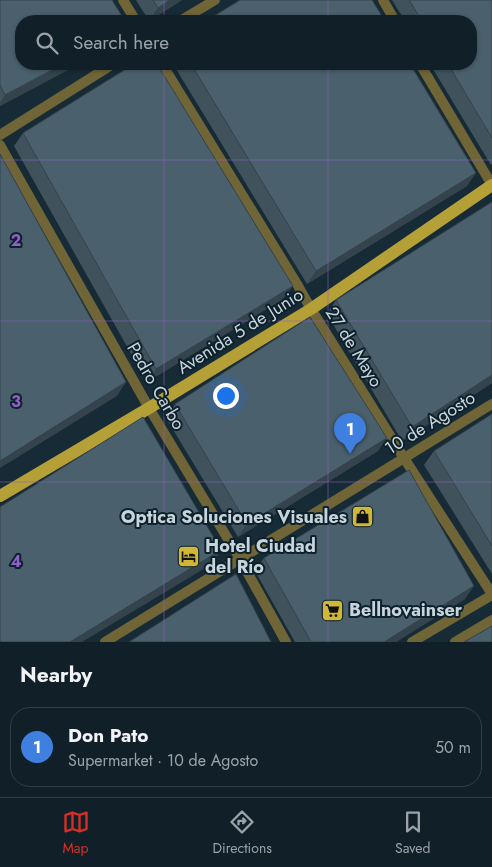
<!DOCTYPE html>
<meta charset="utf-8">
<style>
:root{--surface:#112028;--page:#1e2d34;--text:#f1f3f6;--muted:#9ca3a8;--line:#303e45;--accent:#d93025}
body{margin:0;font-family:Jost,sans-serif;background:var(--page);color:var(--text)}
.you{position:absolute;left:225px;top:395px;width:18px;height:18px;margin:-12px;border:4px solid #fff;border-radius:50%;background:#1a73e8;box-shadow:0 0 0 8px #1a73e833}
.badge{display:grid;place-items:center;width:32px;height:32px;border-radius:50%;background:var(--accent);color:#fff;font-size:16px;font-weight:700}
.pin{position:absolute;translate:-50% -41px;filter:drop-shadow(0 1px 2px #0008)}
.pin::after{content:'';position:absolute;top:26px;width:18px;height:15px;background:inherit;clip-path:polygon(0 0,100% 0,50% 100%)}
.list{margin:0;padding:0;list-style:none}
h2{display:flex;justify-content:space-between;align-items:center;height:65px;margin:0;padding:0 20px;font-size:21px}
h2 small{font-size:16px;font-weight:400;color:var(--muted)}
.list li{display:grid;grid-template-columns:32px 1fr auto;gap:15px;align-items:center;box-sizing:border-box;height:80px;margin:0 10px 10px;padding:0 10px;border:1px solid var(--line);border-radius:20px}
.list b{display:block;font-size:19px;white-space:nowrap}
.list p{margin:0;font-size:16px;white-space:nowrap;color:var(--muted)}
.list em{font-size:16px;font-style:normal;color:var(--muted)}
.icon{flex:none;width:28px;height:28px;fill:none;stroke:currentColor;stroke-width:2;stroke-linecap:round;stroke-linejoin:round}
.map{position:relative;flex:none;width:492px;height:642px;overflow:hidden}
.search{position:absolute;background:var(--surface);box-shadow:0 1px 4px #0004;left:15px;right:15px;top:15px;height:55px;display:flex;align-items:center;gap:12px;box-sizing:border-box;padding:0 18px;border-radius:20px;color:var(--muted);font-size:19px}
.sheet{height:155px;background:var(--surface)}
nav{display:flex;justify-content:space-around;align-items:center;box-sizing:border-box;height:70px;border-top:1px solid var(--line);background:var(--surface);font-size:14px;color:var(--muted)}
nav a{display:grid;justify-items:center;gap:2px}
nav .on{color:var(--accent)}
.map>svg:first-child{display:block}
</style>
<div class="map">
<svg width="492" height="642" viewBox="0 0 492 642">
<rect width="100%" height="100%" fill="#172b36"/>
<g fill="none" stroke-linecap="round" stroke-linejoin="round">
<!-- street -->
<path stroke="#6f6537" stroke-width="10" d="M123 0 136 21
M383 0 395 21
M180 21 215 0
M162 64 297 284 311 309 404 458 492 594
M420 64 492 185
M0 135 113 64
M0 145 149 408 240 559 286 642
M105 642 492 404
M412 642 492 595
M455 642 492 620"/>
<!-- primary -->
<path stroke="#b59f37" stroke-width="12" d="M0 496 149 408 311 309 492 185"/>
</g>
<!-- wall -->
<path fill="#40535d" d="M0 0 21 64H79L0 106Z
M136 0H182L149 21Z
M392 0H492V164L491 165 430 64H471V21H405Z
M173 64H410L467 186 307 284Z
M23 133 283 299 147 382 14 146Z
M492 202V383L402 441 327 314 336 300Z
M175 404 378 451 238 537 166 418Z
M492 414V574L424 465 434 451Z
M264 558 465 599 396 642H295L255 571Z"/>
<!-- shaded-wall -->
<path fill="#34434c" d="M170 0H182L149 21 158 8Z
M63 64H79L0 106V103L5 95Z
M476 173 467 186 307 284 316 271Z
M293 286 283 299 147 382 156 369Z
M492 375V383L402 441 412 427Z
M126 382 117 396 0 468V461Z
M387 438 378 451 238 537 247 524Z
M221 550 212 564 82 642H70Z
M474 586 465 599 396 642H384Z"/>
<!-- building -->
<path fill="#4a606c" stroke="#34434c" d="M0 0H112L125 21H21V64H63L5 95 0 85Z
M153 0H170L158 8Z
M240 0H372L385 21H206Z
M409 0H492V138L448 64H471V21H422Z
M134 64H157L293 286 156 369 23 133Z
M191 64H410L476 173 316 271Z
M0 154 126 382 0 461Z
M492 202V375L412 427 336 300Z
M310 317 387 438 247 524 175 404Z
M492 414V546L434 451Z
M143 417 221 550 70 642H0V507Z
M409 470 474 586 384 642H311L264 558Z
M236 574 271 642H129Z
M492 626V642H464Z"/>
<!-- grid -->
<path fill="none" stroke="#925ec7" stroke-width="1" stroke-opacity="0.55" d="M164 0V21M328 0V21M164 64V642M328 64V642M0 160H492M0 321H492M0 482H492"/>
<!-- icons -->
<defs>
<symbol id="shop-square" viewBox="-11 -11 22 22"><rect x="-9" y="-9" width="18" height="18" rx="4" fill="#d1b736" stroke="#0d212c"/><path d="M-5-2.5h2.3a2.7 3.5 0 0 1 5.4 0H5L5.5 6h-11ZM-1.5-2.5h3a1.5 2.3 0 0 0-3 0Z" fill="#111"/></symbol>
<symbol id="hotel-square" viewBox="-11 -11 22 22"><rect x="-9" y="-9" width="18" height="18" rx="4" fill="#d1b736" stroke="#0d212c"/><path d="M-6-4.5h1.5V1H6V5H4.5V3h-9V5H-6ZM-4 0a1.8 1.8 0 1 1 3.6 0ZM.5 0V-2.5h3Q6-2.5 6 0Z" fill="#111"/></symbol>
<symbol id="supermarket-square" viewBox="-11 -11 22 22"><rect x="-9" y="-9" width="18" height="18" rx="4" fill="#d1b736" stroke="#0d212c"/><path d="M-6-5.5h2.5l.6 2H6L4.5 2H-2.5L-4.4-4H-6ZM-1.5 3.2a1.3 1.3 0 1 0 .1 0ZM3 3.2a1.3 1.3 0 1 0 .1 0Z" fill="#111"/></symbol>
</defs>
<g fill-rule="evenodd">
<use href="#shop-square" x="350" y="504" width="25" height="25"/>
<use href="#hotel-square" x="176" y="544" width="25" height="25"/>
<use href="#supermarket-square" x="320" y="598" width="25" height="25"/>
</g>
<g text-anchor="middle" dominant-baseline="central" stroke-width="4" stroke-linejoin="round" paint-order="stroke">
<!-- street labels -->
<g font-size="18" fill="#c8d4db" stroke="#0d212c">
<text transform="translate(240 331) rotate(-32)">Avenida 5 de Junio</text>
<text transform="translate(354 347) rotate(58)">27 de Mayo</text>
<text transform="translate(156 386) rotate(60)">Pedro Carbo</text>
<text transform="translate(430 423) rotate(-32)">10 de Agosto</text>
</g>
<!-- poi labels -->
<g font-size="18" font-weight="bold" fill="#c8d4db" stroke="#0d212c" text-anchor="start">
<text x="347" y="517" text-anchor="end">Optica Soluciones Visuales</text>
<text x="205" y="546">Hotel Ciudad<tspan x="205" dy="21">del Río</tspan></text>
<text x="349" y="610">Bellnovainser</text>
</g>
</g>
<g font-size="16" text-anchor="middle" font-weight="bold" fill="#925ec7" stroke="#0d212c" stroke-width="4" stroke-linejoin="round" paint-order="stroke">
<text x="16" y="246">2</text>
<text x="16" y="407">3</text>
<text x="16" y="567">4</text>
</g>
</svg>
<div class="you"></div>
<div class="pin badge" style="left:350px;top:454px;background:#3f7fe0">1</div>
<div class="search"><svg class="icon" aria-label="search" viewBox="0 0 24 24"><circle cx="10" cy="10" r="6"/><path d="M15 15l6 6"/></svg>Search here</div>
</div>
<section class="sheet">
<h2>Nearby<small></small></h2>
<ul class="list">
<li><span class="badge" style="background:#3f7fe0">1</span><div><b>Don Pato</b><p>Supermarket · 10 de Agosto</p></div><em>50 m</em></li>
</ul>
</section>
<nav>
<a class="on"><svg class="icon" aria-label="map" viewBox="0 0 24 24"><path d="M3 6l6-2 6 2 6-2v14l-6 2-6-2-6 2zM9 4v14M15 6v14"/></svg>Map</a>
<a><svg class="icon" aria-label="directions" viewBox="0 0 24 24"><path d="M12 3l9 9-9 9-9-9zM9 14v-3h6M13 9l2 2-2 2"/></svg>Directions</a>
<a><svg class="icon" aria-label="saved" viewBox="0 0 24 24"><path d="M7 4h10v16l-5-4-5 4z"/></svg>Saved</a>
</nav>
